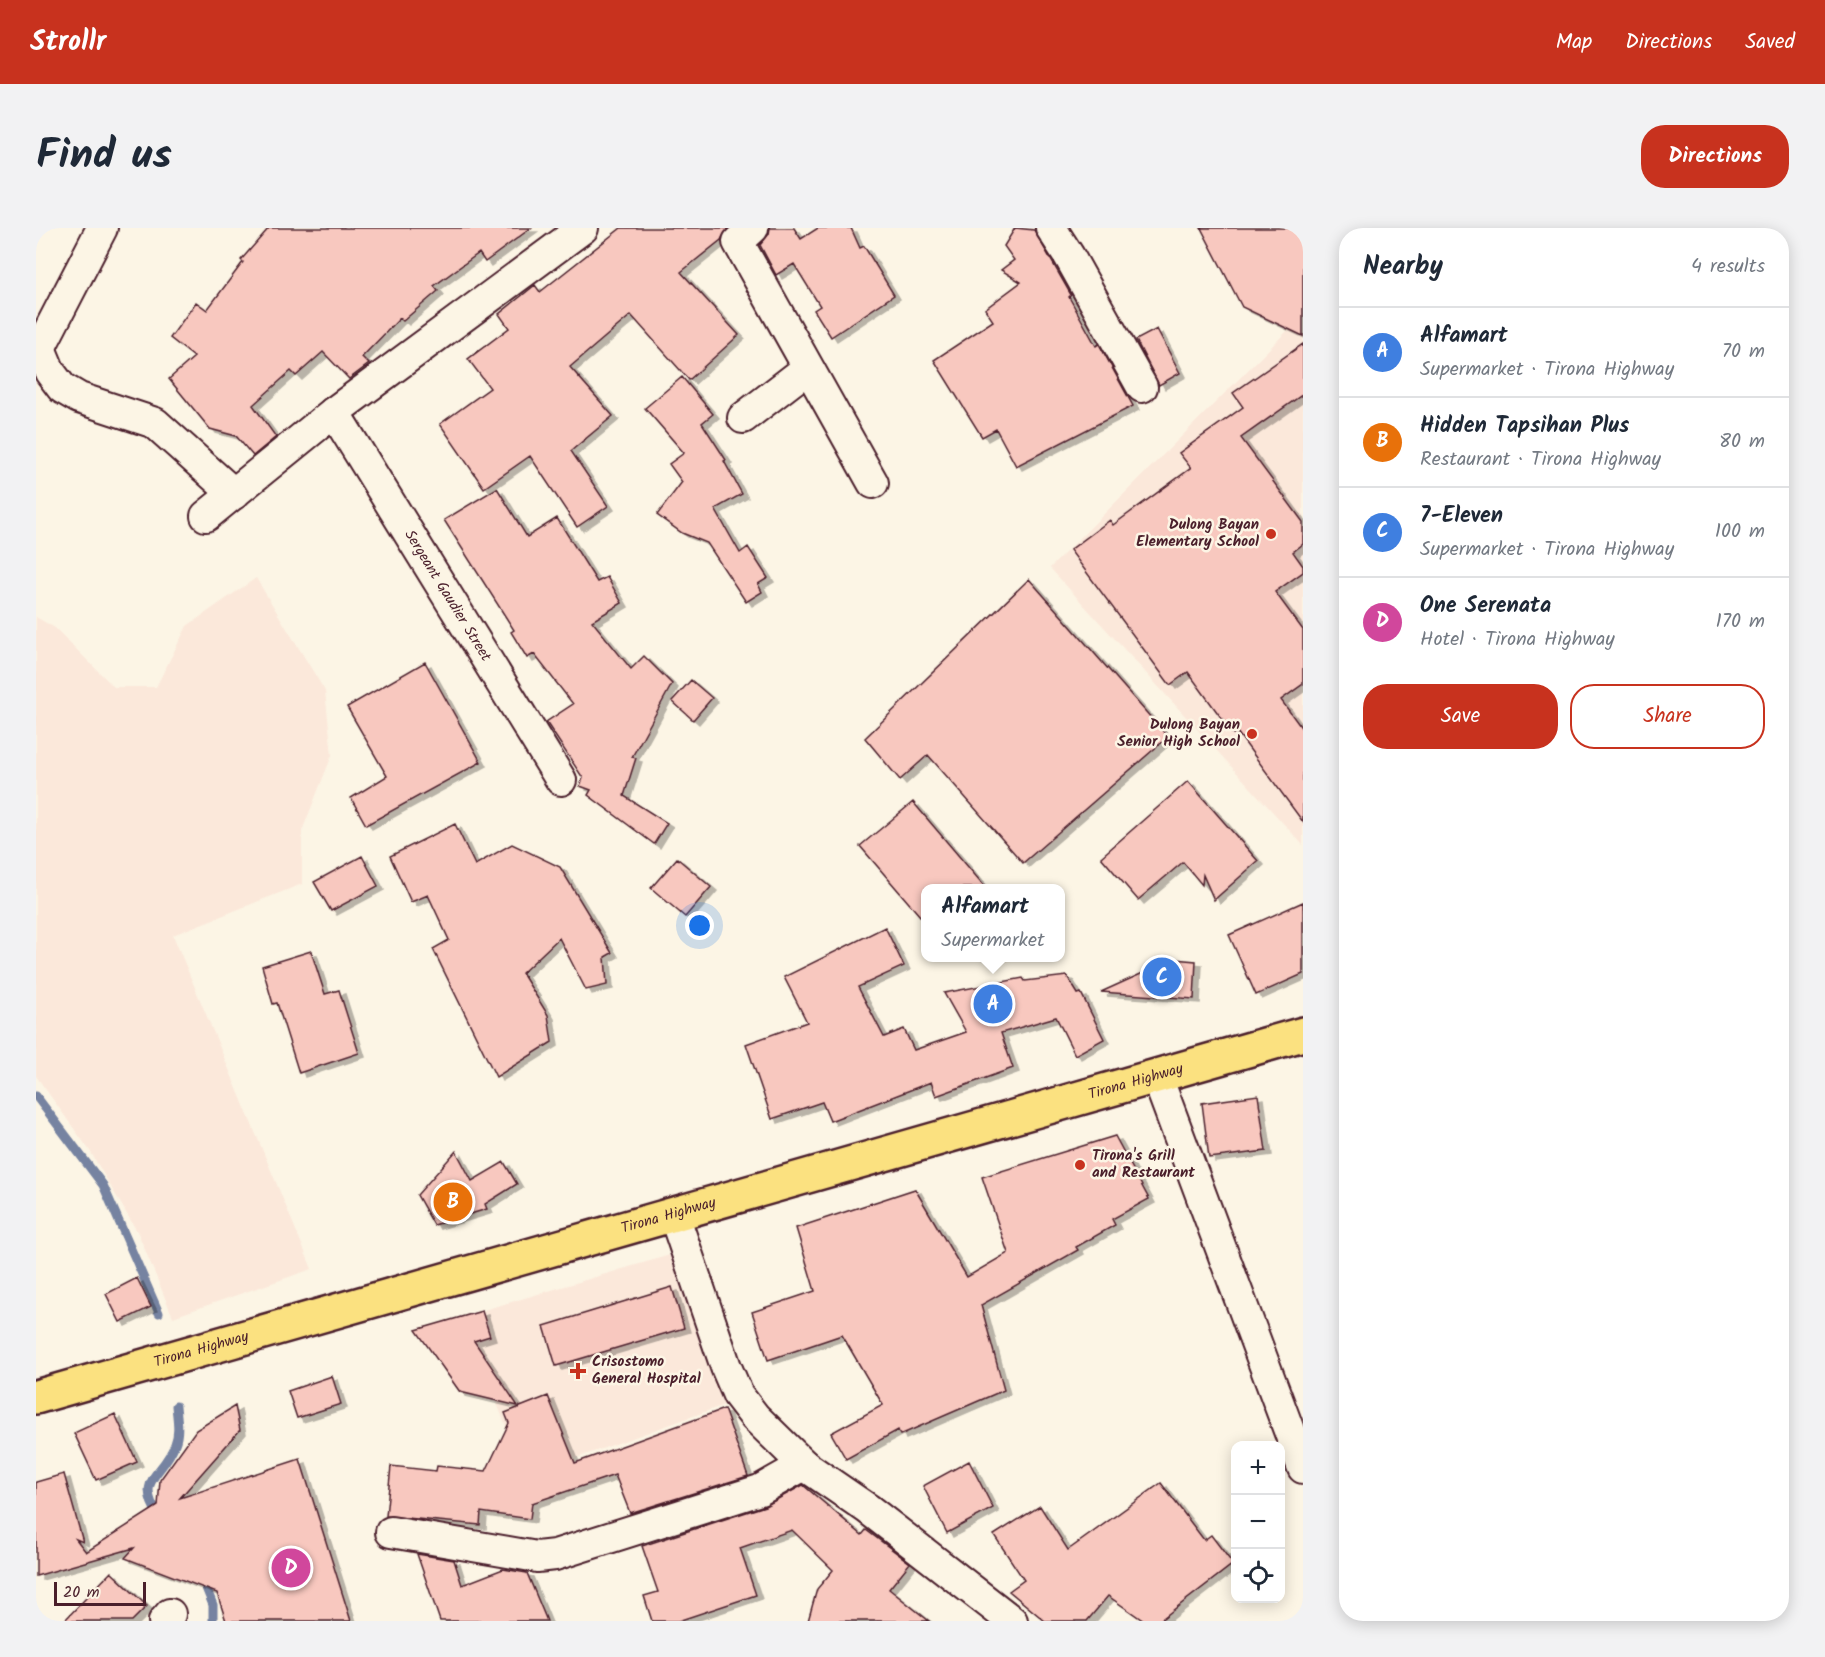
<!DOCTYPE html>
<meta charset="utf-8">
<style>
:root{--surface:#fff;--page:#f2f2f3;--text:#1f2937;--muted:#747a83;--line:#e0e1e3;--accent:#c8321e}
body{margin:0;font-family:Kalam,sans-serif;background:var(--page);color:var(--text)}
.controls{position:absolute;right:18px;bottom:18px;display:grid;overflow:hidden;border-radius:12px;box-shadow:0 3px 15px #0003}
.controls button{width:54px;height:54px;display:grid;place-items:center;padding:0;border:0;border-bottom:2px solid var(--line);background:var(--surface);color:var(--text);font:30px sans-serif}
.scale{position:absolute;left:18px;bottom:15px;width:92px;box-sizing:border-box;padding-left:6px;border:3px solid #4a1f2b;border-top:0;font-size:16px;line-height:21px;white-space:nowrap;color:#4a1f2b;-webkit-text-stroke:4px #fcf5e5;paint-order:stroke}
.you{position:absolute;left:664px;top:698px;width:21px;height:21px;margin:-15px;border:4px solid #fff;border-radius:50%;background:#1a73e8;box-shadow:0 0 0 9px #1a73e833}
.badge{display:grid;place-items:center;width:39px;height:39px;border-radius:50%;background:var(--accent);color:#fff;font-size:20px;font-weight:700}
.pin{position:absolute;translate:-50% -50%;border:3px solid #fff;box-shadow:0 2px 6px #0006}
.popup{position:absolute;left:885px;top:656px;width:144px;height:78px;box-sizing:border-box;display:grid;place-content:center;border-radius:12px;background:var(--surface);filter:drop-shadow(0 2px 4px #0005);font-size:20px;white-space:nowrap;color:var(--muted)}
.popup b{font-size:22px;color:var(--text)}
.popup::after{content:'';position:absolute;left:50%;top:100%;margin-left:-12px;border:12px solid transparent;border-top-color:var(--surface)}
.list{margin:0;padding:0;list-style:none}
h2{display:flex;justify-content:space-between;align-items:center;height:78px;margin:0;padding:0 24px;font-size:26px}
h2 small{font-size:20px;font-weight:400;color:var(--muted)}
.list li{display:grid;grid-template-columns:39px 1fr auto;gap:18px;align-items:center;box-sizing:border-box;height:90px;padding:0 24px;border-top:2px solid var(--line)}
.list b{display:block;font-size:22px;white-space:nowrap}
.list p{margin:0;font-size:20px;white-space:nowrap;color:var(--muted)}
.list em{font-size:20px;font-style:normal;color:var(--muted)}
.actions{display:flex;gap:12px;padding:18px 24px}
.actions a{flex:1;padding:14px 0;border:2px solid var(--accent);border-radius:24px;text-align:center;font-size:21px;color:var(--accent)}
.actions .main{background:var(--accent);color:#fff}
.icon{flex:none;width:33px;height:33px;fill:none;stroke:currentColor;stroke-width:2;stroke-linecap:round;stroke-linejoin:round}
.map{position:relative;flex:none;width:1267px;height:1393px;overflow:hidden;border-radius:24px}
header{display:flex;align-items:center;gap:36px;box-sizing:border-box;height:84px;padding:0 30px;background:var(--accent);color:#fff}
header strong{font-size:28px}
nav{display:flex;gap:33px;margin-inline-start:auto;font-size:21px}
.intro{display:flex;align-items:center;justify-content:space-between;box-sizing:border-box;height:144px;padding:0 36px}
h1{margin:0;font-size:42px}
.button{padding:15px 27px;border-radius:24px;background:var(--accent);color:#fff;font-size:21px;font-weight:700}
main{display:flex;gap:36px;padding:0 36px}
aside{flex:1;background:var(--surface);border-radius:24px;box-shadow:0 3px 15px #0003}
.map>svg:first-child{display:block}
</style>
<header>
<strong>Strollr</strong>
<nav><a>Map</a><a>Directions</a><a>Saved</a></nav>
</header>
<div class="intro"><h1>Find us</h1><a class="button">Directions</a></div>
<main>
<div class="map">
<svg width="1267" height="1393" viewBox="0 0 1267 1393">
<defs>
<filter id="shadow"><feDropShadow dx="6" dy="4" stdDeviation="0" flood-color="#0004"/></filter>
</defs>
<rect width="100%" height="100%" fill="#fcf5e5"/>
<filter id="ink" filterUnits="userSpaceOnUse"><feTurbulence type="fractalNoise" baseFrequency=".0167" numOctaves="2"/><feDisplacementMap in="SourceGraphic" scale="12" xChannelSelector="R" yChannelSelector="G"/><feConvolveMatrix kernelMatrix="1 2 1 2 8 2 1 2 1" color-interpolation-filters="sRGB"/></filter>
<g filter="url(#ink)">
<!-- built -->
<path fill="#fbe8da" d="M1267 87V617L1014 340Z
M220 350 289 463 296 527 266 603V656L137 707 276 1041 137 1089 102 1005 54 923 0 848V389L19 400 78 459H120L151 398Z
M634 1027 666 1121 688 1177 490 1248 460 1173 424 1164 380 1102Z"/>
<g fill="none" stroke-linecap="round" stroke-linejoin="round">
<!-- stream -->
<path stroke="#7683a1" stroke-width="9" d="M0 868 67 957 123 1085
M124 1290C97 1250 127 1249 139 1216 144 1204 141 1190 140 1178
M166 1350 177 1377V1393"/>
</g>
<!-- building -->
<path fill="#f8c8bf" stroke="#4a1f2b" stroke-width="1.5" filter="url(#shadow)" d="M233 0H495L449 34 443 25 398 58 402 63 367 93 364 90 326 129 333 136 313 151 287 124 260 148 255 143 217 177 240 209 217 228 200 208 174 201 133 151 158 129 134 110 160 74 171 82 207 34 205 32Z
M585 0H692L685 12 645 44 703 107 653 152 595 87 534 139 577 188 535 223 572 278 541 299 494 228 448 260 404 196 454 160 432 131 473 100 463 86 499 57 504 64Z
M734 0H758L765 11 782 0H815L824 20 828 18 858 67 795 109 778 82 784 78 758 36 740 47 724 17 733 6Z
M979 0 998 2 1035 67 1033 69 1060 118 1063 116 1097 178 980 238 960 201 946 209 898 132 957 93 949 81 985 54 965 42 978 32 968 18Z
M1165 0H1267V108L1206 79Z
M1121 101 1144 145 1123 157 1100 112Z
M1267 116V166L1205 210 1267 294V316L1257 324 1267 338V344L1239 364 1267 402V456L1245 472 1267 502V594L1201 504 1197 506 1152 444 1134 457 1034 322 1074 292 1077 297 1155 240 1143 225 1207 179 1197 165Z
M646 149 677 186 666 195 690 232 688 233 706 266 679 281 704 325 712 319 732 350 722 356 726 364 710 374 671 315 646 305 621 287 646 254 633 236 648 225 609 180Z
M461 260 491 309 521 290 561 354 571 349 586 375 556 393 595 441 608 428 636 456 596 529 600 530 588 568 631 595 618 616 552 567 555 562 544 558 547 550 510 494 537 476 498 426 491 430 475 404 478 402 408 292Z
M993 351 1132 509 987 635 892 527 864 552 829 510Z
M389 434 445 534 330 597 315 570 351 548 311 479Z
M655 452 676 470 657 492 636 473Z
M1152 553 1222 633 1178 672 1167 647 1166 657 1147 634 1102 672 1065 629Z
M877 574 950 660H890V695L824 618Z
M419 596 439 637 476 616 524 639 576 725 569 729 571 757 550 762 523 710 486 745 512 787 516 814 460 849 397 721 413 712 392 667 375 674 354 628Z
M326 628 342 658 295 683 278 654Z
M641 630 675 659 649 689 615 660Z
M1267 674V746L1220 767 1193 707Z
M849 699 868 738 822 759 848 809 868 801 878 822 930 804 908 765 987 750 989 753 1031 748 1042 766 1045 765 1068 811 1039 827 1020 789 965 805 977 840 900 868 895 854 794 893 786 874 736 891 710 816 771 794 748 749Z
M275 723 289 766 303 762 323 825 263 845 241 775 237 776 226 738Z
M1138 731 1160 733 1158 771 1065 764Z
M1222 867 1230 923 1173 930 1166 875Z
M1079 908 1113 971 1076 991 1079 997 1040 1019 1042 1022 945 1077 968 1162 864 1207 862 1202 810 1231 795 1205 847 1177 806 1107 732 1132 716 1084 779 1063 760 1000 879 961 931 1049 972 1025 946 949Z
M420 923 436 953 468 934 481 956 449 976 451 981 398 997 381 967Z
M101 1050 115 1079 84 1094 70 1066Z
M636 1059 648 1100 520 1138 508 1098Z
M446 1083 454 1108 438 1113 482 1178 424 1164 380 1102Z
M296 1148 305 1176 261 1190 252 1163Z
M512 1168 539 1235 688 1181 712 1248 594 1285 579 1247 496 1275 494 1291 445 1284 444 1297 350 1288 355 1238 400 1243 401 1238 450 1243 473 1195 469 1185Z
M199 1178 204 1202 144 1270 264 1231 315 1393H190L181 1365 89 1330 98 1320 0 1348V1254L28 1246 47 1314 40 1311 50 1324 122 1278 124 1252 160 1202Z
M79 1186 101 1234 60 1252 38 1205Z
M933 1233 957 1280 911 1305 887 1258Z
M1125 1255 1168 1312 1175 1307 1197 1336 1123 1393H1108L1072 1368 1051 1393H1009L973 1363 988 1352 958 1307 1004 1278 1032 1322Z
M767 1257 826 1307 830 1302 874 1335 853 1361 893 1393H772L781 1361 797 1342 756 1302 704 1320 720 1367 642 1393H616L608 1368 622 1364 606 1318 729 1278Z
M381 1326 418 1332 426 1357 467 1341 491 1345 511 1393H404Z
M75 1344 111 1378 96 1393H28Z"/>
<g fill="none" stroke-linecap="round" stroke-linejoin="round">
<defs>
<g id="minor">
<path d="M717 0 702 14 837 255"/>
<path d="M1015 0 1033 28 1106 159"/>
<path d="M0 117 4 120 66 0"/>
<path d="M4 120 14 144 26 160 43 170 119 195 198 266"/>
<path id="s1" d="M298 184 525 552"/>
<path d="M707 190 772 140"/>
<path d="M170 288 298 184 547 0"/>
<path d="M1121 849 1267 1240"/>
<path d="M638 987 690 1139 702 1167 719 1189 768 1237 832 1281 976 1393"/>
<path d="M355 1304 501 1329 519 1327 724 1262 768 1237"/>
<path d="M128 1393 134 1386"/>
</g>
<g id="major">
<path id="s2" d="M0 1169 1267 806"/>
</g>
</defs>
<!-- minor casing -->
<use href="#minor" stroke="#4a1f2b" stroke-width="34"/>
<!-- major casing -->
<use href="#major" stroke="#4a1f2b" stroke-width="38"/>
<!-- minor -->
<use href="#minor" stroke="#fcf5e5" stroke-width="30"/>
<!-- major -->
<use href="#major" stroke="#fbe180" stroke-width="33"/>
</g>
</g>
<!-- markers -->
<g fill="#c8321e" stroke="#fcf5e5" stroke-width="2">
<circle cx="1235" cy="306" r="6"/>
<circle cx="1216" cy="506" r="6"/>
<circle cx="1044" cy="937" r="6"/>
<path d="M539 1134h6v6h6v6h-6v6h-6v-6h-6v-6h6z"/>
</g>
<g text-anchor="middle" dominant-baseline="central" stroke-width="5" stroke-linejoin="round" paint-order="stroke">
<!-- poi labels -->
<g font-size="15" font-weight="bold" fill="#4a1f2b" stroke="#fcf5e5" text-anchor="end">
<text x="1223" y="297">Dulong Bayan<tspan x="1223" dy="17">Elementary School</tspan></text>
<text x="1204" y="497">Dulong Bayan<tspan x="1204" dy="17">Senior High School</tspan></text>
<text x="1056" y="928" text-anchor="start">Tirona's Grill<tspan x="1056" dy="17">and Restaurant</tspan></text>
<text x="556" y="1134" text-anchor="start">Crisostomo<tspan x="556" dy="17">General Hospital</tspan></text>
</g>
<!-- street labels -->
<g font-size="15" fill="#4a1f2b" stroke="#fcf5e5">
<text stroke="none"><textPath href="#s1" startOffset="216">Sergeant Gaudier Street</textPath></text>
<text stroke="none"><textPath href="#s2" startOffset="1144">Tirona Highway</textPath></text>
<text stroke="none"><textPath href="#s2" startOffset="658">Tirona Highway</textPath></text>
<text stroke="none"><textPath href="#s2" startOffset="172">Tirona Highway</textPath></text>
</g>
</g>
</svg>
<div class="controls">
<button>+</button>
<button>−</button>
<button><svg class="icon" aria-label="locate" viewBox="0 0 24 24"><circle cx="12" cy="12" r="6"/><path d="M12 2v4M12 18v4M2 12h4M18 12h4"/></svg></button>
</div>
<div class="scale">20 m</div>
<div class="you"></div>
<div class="pin badge" style="left:957px;top:776px;background:#3f7fe0">A</div>
<div class="popup"><b>Alfamart</b>Supermarket</div>
<div class="pin badge" style="left:417px;top:974px;background:#e8710a">B</div>
<div class="pin badge" style="left:1126px;top:749px;background:#3f7fe0">C</div>
<div class="pin badge" style="left:255px;top:1340px;background:#d1479c">D</div>
</div>
<aside>
<h2>Nearby<small>4 results</small></h2>
<ul class="list">
<li><span class="badge" style="background:#3f7fe0">A</span><div><b>Alfamart</b><p>Supermarket · Tirona Highway</p></div><em>70 m</em></li>
<li><span class="badge" style="background:#e8710a">B</span><div><b>Hidden Tapsihan Plus</b><p>Restaurant · Tirona Highway</p></div><em>80 m</em></li>
<li><span class="badge" style="background:#3f7fe0">C</span><div><b>7-Eleven</b><p>Supermarket · Tirona Highway</p></div><em>100 m</em></li>
<li><span class="badge" style="background:#d1479c">D</span><div><b>One Serenata</b><p>Hotel · Tirona Highway</p></div><em>170 m</em></li>
</ul>
<div class="actions"><a class="main">Save</a><a>Share</a></div>
</aside>
</main>
